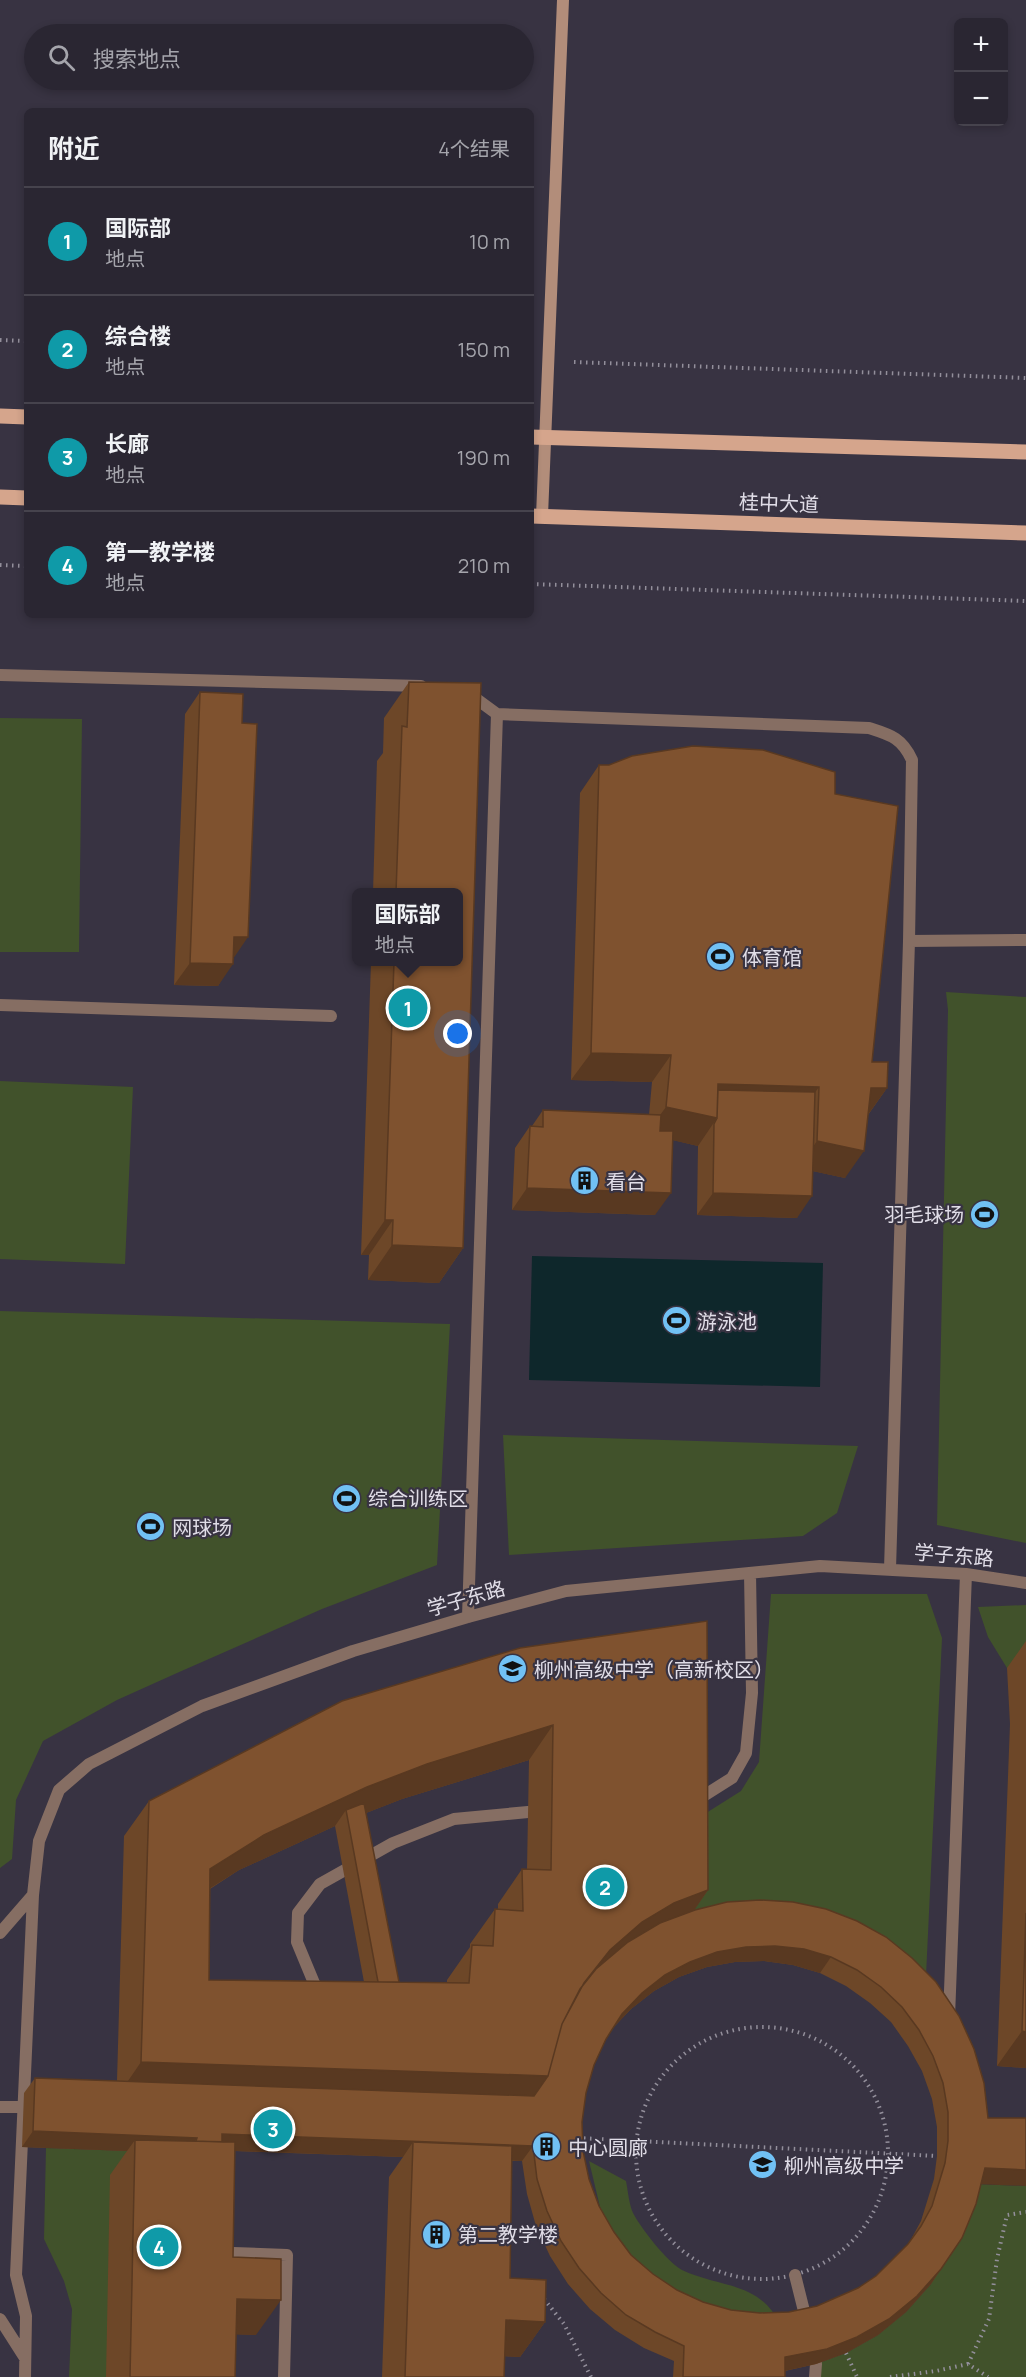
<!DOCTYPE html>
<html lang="zh">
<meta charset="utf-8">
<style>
:root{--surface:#2a2632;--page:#322e3a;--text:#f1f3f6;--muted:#a5a5ac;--line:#46434d;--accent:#8c9099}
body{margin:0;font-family:Manrope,"Noto Sans SC",sans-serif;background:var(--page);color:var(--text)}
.controls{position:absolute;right:18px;top:18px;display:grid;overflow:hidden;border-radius:9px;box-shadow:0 3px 9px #0003}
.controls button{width:54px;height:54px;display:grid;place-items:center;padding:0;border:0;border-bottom:2px solid var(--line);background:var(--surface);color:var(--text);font:30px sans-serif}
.you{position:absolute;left:458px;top:1034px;width:21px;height:21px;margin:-15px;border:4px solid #fff;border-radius:50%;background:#1a73e8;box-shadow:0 0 0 9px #1a73e833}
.badge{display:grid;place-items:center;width:39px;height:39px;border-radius:50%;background:var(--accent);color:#fff;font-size:20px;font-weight:700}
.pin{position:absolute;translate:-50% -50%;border:3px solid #fff;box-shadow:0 2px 6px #0006}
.popup{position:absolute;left:352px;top:888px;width:111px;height:78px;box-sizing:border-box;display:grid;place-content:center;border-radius:9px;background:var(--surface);filter:drop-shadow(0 2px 4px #0005);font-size:20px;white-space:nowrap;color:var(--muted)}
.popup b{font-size:22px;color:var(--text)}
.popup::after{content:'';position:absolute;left:50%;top:100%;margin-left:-12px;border:12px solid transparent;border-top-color:var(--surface)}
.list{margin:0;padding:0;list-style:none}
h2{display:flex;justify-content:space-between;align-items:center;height:78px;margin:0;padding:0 24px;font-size:26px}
h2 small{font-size:20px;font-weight:400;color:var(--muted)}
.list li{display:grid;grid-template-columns:39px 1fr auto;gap:18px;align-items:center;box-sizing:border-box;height:108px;padding:0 24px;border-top:2px solid var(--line)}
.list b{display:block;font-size:22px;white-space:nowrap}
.list p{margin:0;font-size:20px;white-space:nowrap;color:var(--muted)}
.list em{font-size:20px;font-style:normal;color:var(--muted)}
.icon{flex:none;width:33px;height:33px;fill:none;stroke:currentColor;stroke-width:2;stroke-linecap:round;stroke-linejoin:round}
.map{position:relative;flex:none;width:1026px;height:2377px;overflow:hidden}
.search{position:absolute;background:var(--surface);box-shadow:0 3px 9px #0003;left:24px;top:24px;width:510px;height:66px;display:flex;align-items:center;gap:15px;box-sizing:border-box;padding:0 21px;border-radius:33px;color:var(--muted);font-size:22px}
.panel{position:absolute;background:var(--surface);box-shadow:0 3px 9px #0003;left:24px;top:108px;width:510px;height:510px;border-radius:9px}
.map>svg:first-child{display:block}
</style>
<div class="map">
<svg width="1026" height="2377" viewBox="0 0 1026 2377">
<rect width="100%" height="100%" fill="#383342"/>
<!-- green -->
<path fill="#41522b" d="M0 718 82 719 79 952H0Z
M946 992 1026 997V1543L937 1525 948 1010Z
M0 1081 133 1087 125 1264 0 1259Z
M0 1311 450 1324 437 1565 322 1609 177 1673 117 1700 43 1741 16 1800 12 1859 0 1868Z
M503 1435 858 1446 837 1513 803 1536 509 1555Z
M771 1594H927L942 1638 925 1997 684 1925V1827L741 1791 759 1762Z
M1026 1605V1670L1007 1668 988 1637 978 1607Z
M46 2148 186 2153 106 2377H69L72 2309 64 2281 44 2239Z
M589 2161 626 2181C628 2191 629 2204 633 2213 640 2227 668 2263 682 2270 720 2288 759 2281 780 2324L685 2307 617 2244 600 2207Z
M974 2184 1026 2186V2377H815L816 2364 846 2353 878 2335 906 2312 931 2284Z"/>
<!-- water -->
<path fill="#0e272b" d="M532 1256 823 1263 820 1387 529 1380Z"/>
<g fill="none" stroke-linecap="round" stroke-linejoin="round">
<!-- path -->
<path stroke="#938f9b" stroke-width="4" stroke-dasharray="1.5 4.5" stroke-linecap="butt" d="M0 340 27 341
M574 362 1026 378
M0 565 27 566
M531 584 1026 601
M636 2153a126 126 0 1 1 252 0a126 126 0 1 1-252 0Z
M578 2138 937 2156
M544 2299 564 2324 591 2377
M846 2353 857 2377
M968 2364 989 2319 997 2259 1007 2215 1026 2212
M890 2377 936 2371 968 2364 988 2377"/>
<!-- lane -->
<path stroke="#866e63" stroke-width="12" d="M0 675 421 686
M467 692 497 714
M909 941 1026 940
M0 1005 331 1016
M468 1617 497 714 869 728C891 735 902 738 912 760L909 941 890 1569
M694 1802 732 1778 746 1753 752 1693 750 1573
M0 1933 33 1895
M319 1995 297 1942 298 1913 320 1884 393 1843 454 1819 528 1812
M949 2017 966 1574
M0 2107H23
M233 2253 287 2255 284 2377
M795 2275 807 2323
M0 2319 25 2358
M812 2349 816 2364 815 2377
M25 2377 26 2316 16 2275 33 1895 39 1841 59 1790 89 1764 202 1706 353 1651 468 1617 566 1591 820 1566 966 1574 1026 1583"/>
<!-- secondary -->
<path stroke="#b28d7a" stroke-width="12" d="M542 516 563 0"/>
<!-- primary -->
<path stroke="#d5a58c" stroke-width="15" d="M0 416 27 417
M531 437 1026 452
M0 497 27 498
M531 516 1026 533"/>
</g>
<!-- wall -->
<path fill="#6d4728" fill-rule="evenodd" d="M409 682 481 683 463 1248 439 1283 368 1280 369 1255H361L371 962H459V892H373L377 761 383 753 384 718Z
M200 692 234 958 218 986 174 985 185 714Z
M599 765 835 794 872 1062 887 1088 868 1115 845 1178 813 1171 797 1218 697 1215 698 1146 673 1140 655 1215 512 1210 515 1148 530 1126H532L543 1110 649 1115 652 1082 571 1080 580 793Z
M707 1621 708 1890 694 1910 912 1958 981 2184 941 2269 931 2284 906 2312 878 2335 846 2353 816 2364 785 2371V2377H673L674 2361 644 2348 615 2330 590 2309 568 2284 550 2256 536 2226 527 2194 522 2161H512L510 2278 545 2322 520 2357 504 2356V2377H382L389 2177 403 2157 234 2151 233 2257 256 2335 236 2334 235 2377H106L110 2175 127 2151 22 2147 24 2093 35 2078 117 2081 124 1836 149 1801ZM529 1760 527 1869H522L498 1904V1909H495L470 1944V1947L447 1980V1983L399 1982 366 1813 402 1799ZM335 1826 364 1982 209 1980 210 1889 239 1870ZM764 1961 793 1965 820 1973 846 1986 870 2003 891 2022 908 2046 922 2071 932 2099 937 2127V2156L934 2179 921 2221 908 2245 876 2276 858 2288 817 2306 789 2312 760 2313 731 2310 703 2302 677 2290 653 2274 631 2255 614 2232 599 2206 589 2179 583 2151 582 2122 586 2093 594 2065 606 2039 613 2028 631 2009 654 1991 679 1977 707 1967 735 1962Z
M1026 1641V2068L997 2066 1010 1724 1007 1668Z"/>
<!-- shaded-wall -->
<path fill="#593921" d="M234 937H248L233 959Z
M190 963 233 964 218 986 174 985Z
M591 1053 671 1055 652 1082 571 1080Z
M718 1084 819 1087 799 1114 714 1112Z
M871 1088H887L867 1116Z
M666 1107 717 1118 698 1146 646 1134Z
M817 1141 864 1151 845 1178 798 1168Z
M527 1188 671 1193 655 1215 512 1210Z
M713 1193 812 1196 797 1218 697 1215Z
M385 1220H393L369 1255H361Z
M392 1245 463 1248 439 1283 368 1280Z
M553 1725 529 1760 402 1799 348 1820 346 1810 335 1826 239 1870 185 1904 210 1869 264 1835 367 1787 427 1764Z
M708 1890 684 1925 567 2007 584 1983 610 1950 642 1922 674 1903Z
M775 1946 804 1949 831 1957 820 1973 793 1965 764 1961 735 1962 707 1967 679 1977 654 1991 631 2009 611 2030 622 2014 642 1993 665 1975 690 1962 717 1952 746 1947Z
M1022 2031 1026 2032V2068L997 2066Z
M141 2062 548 2076 524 2111 117 2097Z
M33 2131 197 2138 186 2153 135 2140 127 2151 22 2147Z
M222 2134 486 2144 413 2142 403 2157 211 2150Z
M500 2145 533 2146 522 2161 489 2160Z
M985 2168 1026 2170V2186L974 2184Z
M941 2269 931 2284 906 2312 878 2335 846 2353 816 2364 775 2373 785 2357Z
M237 2299 281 2300 256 2335 213 2334Z
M506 2320 545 2322 520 2357 481 2355Z"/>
<!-- building -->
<path fill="#7f522f" stroke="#593921" stroke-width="1.5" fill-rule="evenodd" d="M409 682 481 683 463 1248 392 1245 393 1220H385L394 962H459V892H396L402 726 407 727Z
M200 692 243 694 242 723 257 724 248 937H234L233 964 190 963Z
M693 746 763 750 835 772V794L898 806 872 1062H888L887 1088H871L864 1151 817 1141 819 1087 718 1084 717 1118 666 1107 671 1055 591 1053 599 765H609L632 756Z
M718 1090 815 1092 812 1196 713 1193 714 1124 717 1118Z
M543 1110 661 1115 660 1131H673L671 1193 527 1188 530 1126 543 1127Z
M707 1621 708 1890 674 1903 642 1922 610 1950 584 1983 562 2024 548 2076 141 2062 149 1801 342 1701 520 1648ZM553 1725 551 1870 522 1869 523 1911 495 1909 493 1946 472 1945 469 1983 209 1980 210 1869 264 1835 367 1787 427 1764Z
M364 1803 399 1982H378L346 1810Z
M760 1900 793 1902 826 1909 857 1921 886 1937 912 1958 936 1982 959 2016 974 2049 984 2083 988 2118H1026V2170L985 2168 976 2204 962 2238 941 2269 917 2296 889 2319 857 2337 827 2349 785 2357V2377H683L684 2346 655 2332 626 2315 601 2293 579 2268 561 2241 547 2211 537 2179 533 2146 222 2134V2142L196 2141 197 2138 33 2131 35 2078 534 2096 548 2076 562 2024 580 1989 596 1969 628 1942 660 1923 695 1910 727 1902ZM775 1946 804 1949 831 1957 857 1970 881 1987 902 2007 919 2030 933 2056 943 2083 948 2112V2141L945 2163 932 2206 921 2226 908 2244 876 2276 858 2288 817 2306 789 2312 760 2313 731 2310 703 2302 677 2290 653 2274 631 2255 614 2232 599 2206 589 2179 583 2151 582 2122 586 2093 594 2065 606 2039 622 2014 642 1993 665 1975 690 1962 717 1952 746 1947Z
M1026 1913V2032L1022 2031Z
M135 2140 235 2142 233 2257 281 2259V2300L237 2299 235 2377H130Z
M413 2142 512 2146 510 2278 546 2280 545 2322 506 2320 504 2377H405Z"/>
<!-- icons -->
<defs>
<symbol id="stadium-disc" viewBox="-11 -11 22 22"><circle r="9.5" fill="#71c1f4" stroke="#383342"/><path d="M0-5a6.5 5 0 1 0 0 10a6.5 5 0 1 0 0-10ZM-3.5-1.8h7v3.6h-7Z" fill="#111"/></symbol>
<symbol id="building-disc" viewBox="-11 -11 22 22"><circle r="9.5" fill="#71c1f4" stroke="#383342"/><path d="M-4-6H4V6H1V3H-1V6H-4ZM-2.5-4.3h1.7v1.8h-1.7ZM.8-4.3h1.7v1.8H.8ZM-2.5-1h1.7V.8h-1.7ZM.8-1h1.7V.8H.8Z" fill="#111"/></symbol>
<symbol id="school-disc" viewBox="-11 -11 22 22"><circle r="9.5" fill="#71c1f4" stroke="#383342"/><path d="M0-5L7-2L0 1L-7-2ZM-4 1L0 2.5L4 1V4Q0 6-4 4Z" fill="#111"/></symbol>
</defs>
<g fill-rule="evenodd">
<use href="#stadium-disc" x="704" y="940" width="33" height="33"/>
<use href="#building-disc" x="568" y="1164" width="33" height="33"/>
<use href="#stadium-disc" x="968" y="1198" width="33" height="33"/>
<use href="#stadium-disc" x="660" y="1304" width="33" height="33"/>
<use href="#stadium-disc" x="330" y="1482" width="33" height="33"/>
<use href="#stadium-disc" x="134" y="1510" width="33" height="33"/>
<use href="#school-disc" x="496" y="1652" width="33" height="33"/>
<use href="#building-disc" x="530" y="2130" width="33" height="33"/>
<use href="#school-disc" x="746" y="2148" width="33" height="33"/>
<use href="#building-disc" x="420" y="2218" width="33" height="33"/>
</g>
<g text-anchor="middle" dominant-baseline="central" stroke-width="4.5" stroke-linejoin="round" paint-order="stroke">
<!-- street labels -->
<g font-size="20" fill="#e0dde7" stroke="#383342">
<text transform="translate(779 503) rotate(2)">桂中大道</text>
<text transform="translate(954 1555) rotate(5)">学子东路</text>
<text transform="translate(466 1598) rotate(-16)">学子东路</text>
</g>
<!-- poi labels -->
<g font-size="20" fill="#e0dde7" stroke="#383342" text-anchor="start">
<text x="742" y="957">体育馆</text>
<text x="606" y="1181">看台</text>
<text x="964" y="1214" text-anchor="end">羽毛球场</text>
<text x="697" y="1321">游泳池</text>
<text x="368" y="1498">综合训练区</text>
<text x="172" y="1527">网球场</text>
<text x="534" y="1669">柳州高级中学（高新校区）</text>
<text x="568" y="2147">中心圆廊</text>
<text x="784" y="2165">柳州高级中学</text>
<text x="458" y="2234">第二教学楼</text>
</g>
</g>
</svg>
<div class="controls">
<button>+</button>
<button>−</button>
</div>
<div class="you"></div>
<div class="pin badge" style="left:408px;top:1008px;background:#0f9aa8">1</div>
<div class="popup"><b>国际部</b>地点</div>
<div class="pin badge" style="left:605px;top:1887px;background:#0f9aa8">2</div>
<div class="pin badge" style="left:273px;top:2129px;background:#0f9aa8">3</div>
<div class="pin badge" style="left:159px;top:2247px;background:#0f9aa8">4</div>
<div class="search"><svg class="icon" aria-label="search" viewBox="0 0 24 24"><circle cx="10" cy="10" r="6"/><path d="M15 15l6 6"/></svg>搜索地点</div>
<section class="panel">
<h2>附近<small>4个结果</small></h2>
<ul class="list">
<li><span class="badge" style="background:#0f9aa8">1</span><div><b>国际部</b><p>地点</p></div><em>10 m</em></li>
<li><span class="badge" style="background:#0f9aa8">2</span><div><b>综合楼</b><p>地点</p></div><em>150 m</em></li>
<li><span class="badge" style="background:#0f9aa8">3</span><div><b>长廊</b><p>地点</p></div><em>190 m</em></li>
<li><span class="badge" style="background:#0f9aa8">4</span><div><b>第一教学楼</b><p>地点</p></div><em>210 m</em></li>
</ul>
</section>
</div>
